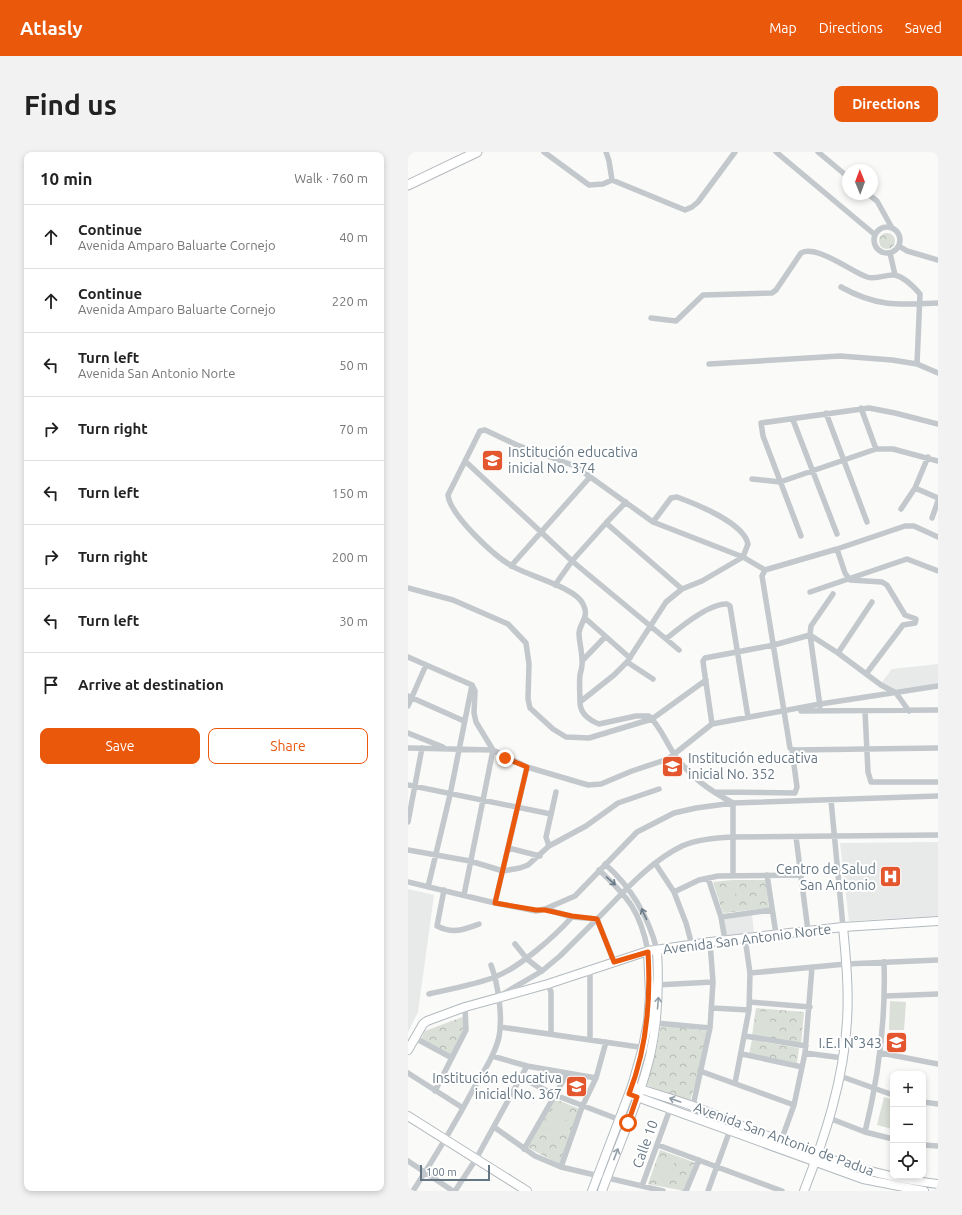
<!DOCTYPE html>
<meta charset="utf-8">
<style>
:root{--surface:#fff;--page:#f2f2f2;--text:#222;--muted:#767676;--line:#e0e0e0;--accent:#ea580c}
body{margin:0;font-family:Ubuntu,sans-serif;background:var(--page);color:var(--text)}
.controls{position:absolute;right:12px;bottom:12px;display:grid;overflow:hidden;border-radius:8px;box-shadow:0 2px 6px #0003}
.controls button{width:36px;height:36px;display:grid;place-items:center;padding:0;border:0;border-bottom:1px solid var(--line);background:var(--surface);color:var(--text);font:20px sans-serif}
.compass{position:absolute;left:434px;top:12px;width:36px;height:36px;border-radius:50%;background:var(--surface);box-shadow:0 2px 6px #0003;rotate:359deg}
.scale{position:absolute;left:12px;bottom:10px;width:70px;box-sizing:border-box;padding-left:4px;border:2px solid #657683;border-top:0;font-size:11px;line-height:14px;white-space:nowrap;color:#657683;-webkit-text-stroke:3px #fff;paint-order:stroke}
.stop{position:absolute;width:12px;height:12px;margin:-9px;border:3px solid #ea580c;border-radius:50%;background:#fff}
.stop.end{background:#ea580c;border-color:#fff;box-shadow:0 1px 4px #0008}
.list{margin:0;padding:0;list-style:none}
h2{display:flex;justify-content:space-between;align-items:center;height:52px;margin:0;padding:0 16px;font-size:17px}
h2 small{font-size:13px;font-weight:400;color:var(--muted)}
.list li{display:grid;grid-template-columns:26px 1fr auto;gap:12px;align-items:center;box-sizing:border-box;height:64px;padding:0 16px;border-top:1px solid var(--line)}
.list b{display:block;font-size:15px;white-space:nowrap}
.list p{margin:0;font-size:13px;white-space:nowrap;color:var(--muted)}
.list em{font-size:13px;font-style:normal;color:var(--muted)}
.actions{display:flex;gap:8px;padding:12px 16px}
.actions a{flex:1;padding:9px 0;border:1px solid var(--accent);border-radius:8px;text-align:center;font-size:14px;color:var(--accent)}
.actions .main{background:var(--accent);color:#fff}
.icon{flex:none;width:22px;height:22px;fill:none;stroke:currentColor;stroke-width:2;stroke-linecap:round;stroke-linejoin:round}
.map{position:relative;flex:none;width:530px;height:1039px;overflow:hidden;border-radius:8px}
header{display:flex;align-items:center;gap:24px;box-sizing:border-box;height:56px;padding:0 20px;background:var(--accent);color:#fff}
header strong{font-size:19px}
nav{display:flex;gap:22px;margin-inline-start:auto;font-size:14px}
.intro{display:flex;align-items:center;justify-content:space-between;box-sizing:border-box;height:96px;padding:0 24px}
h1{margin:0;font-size:28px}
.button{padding:10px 18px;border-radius:8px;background:var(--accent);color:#fff;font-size:14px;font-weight:700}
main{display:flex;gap:24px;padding:0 24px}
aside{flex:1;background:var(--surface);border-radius:8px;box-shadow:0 2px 6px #0003}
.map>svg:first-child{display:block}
</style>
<header>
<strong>Atlasly</strong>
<nav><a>Map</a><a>Directions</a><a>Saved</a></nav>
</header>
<div class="intro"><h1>Find us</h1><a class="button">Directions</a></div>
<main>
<aside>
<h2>10 min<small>Walk · 760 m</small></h2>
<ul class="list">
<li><svg class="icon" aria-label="ahead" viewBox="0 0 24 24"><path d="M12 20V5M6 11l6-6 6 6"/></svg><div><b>Continue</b><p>Avenida Amparo Baluarte Cornejo</p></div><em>40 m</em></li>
<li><svg class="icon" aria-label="ahead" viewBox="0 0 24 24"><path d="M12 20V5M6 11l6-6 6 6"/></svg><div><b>Continue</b><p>Avenida Amparo Baluarte Cornejo</p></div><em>220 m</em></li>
<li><svg class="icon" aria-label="left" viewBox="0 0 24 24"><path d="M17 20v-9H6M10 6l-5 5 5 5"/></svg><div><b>Turn left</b><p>Avenida San Antonio Norte</p></div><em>50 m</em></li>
<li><svg class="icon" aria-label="right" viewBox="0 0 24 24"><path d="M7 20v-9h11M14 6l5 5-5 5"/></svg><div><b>Turn right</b></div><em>70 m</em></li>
<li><svg class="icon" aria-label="left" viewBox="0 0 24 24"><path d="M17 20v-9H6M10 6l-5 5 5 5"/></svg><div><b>Turn left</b></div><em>150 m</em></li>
<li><svg class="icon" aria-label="right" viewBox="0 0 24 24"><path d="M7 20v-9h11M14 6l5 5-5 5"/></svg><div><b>Turn right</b></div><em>200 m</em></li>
<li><svg class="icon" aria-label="left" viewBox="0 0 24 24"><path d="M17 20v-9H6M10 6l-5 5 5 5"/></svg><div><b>Turn left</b></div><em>30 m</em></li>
<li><svg class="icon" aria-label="arrive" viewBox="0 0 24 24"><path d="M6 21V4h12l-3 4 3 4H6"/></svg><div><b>Arrive at destination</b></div></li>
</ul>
<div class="actions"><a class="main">Save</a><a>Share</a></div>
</aside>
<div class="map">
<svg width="530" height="1039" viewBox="0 0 530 1039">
<defs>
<pattern id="park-crowns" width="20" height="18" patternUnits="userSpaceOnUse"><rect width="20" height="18" fill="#dadfd7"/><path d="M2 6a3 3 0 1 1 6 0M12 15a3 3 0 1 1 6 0" fill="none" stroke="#b4b9b4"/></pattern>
</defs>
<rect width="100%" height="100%" fill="#fafaf8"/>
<!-- built -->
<path fill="#e8e9e9" d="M530 512V532L482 538 474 530 484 517Z
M530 690V764L441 769 432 691Z
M0 737 26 743 10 860 0 880Z
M344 763 346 780 318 784 316 767Z"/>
<!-- park -->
<path fill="url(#park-crowns)" d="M471 89a8 8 0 1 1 16 0a8 8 0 1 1-16 0Z
M324 728H357L361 756 315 761 305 730Z
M348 856 396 860 393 893 344 884Z
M57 864V878L43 904 13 887 17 879Z
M253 873 299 879 292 917 282 949 238 933 248 900Z
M344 888 391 896 389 911 341 902Z
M147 947 172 957 153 1013 119 995Z
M252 998 288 1011 277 1039 240 1032Z"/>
<!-- garden -->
<path fill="#dadfd7" d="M326 735 330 758 318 761 313 737Z
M482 849 498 850 496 878H481Z
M349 859 363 860 361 885 347 884Z
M476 945 485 948 484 977 469 973Z
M147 953 162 961 149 982 135 973Z
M253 1004 267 1009 260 1028 246 1024Z"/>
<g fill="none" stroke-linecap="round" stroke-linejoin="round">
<defs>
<path id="secondary" d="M0 898 15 872 19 869 57 855 140 832 240 799 302 790 435 775 530 769
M224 934C245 942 267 947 287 955 366 986 446 1023 530 1032
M221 942 455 1027 516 1039
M0 964 119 1039
M184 1039 224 934 235 895 240 870 242 843 240 799
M194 1039C210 994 231 950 242 904 250 869 251 834 249 798
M396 1039C417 985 436 927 439 869 441 837 438 806 435 775"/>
<path id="primary" d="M0 33 69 0"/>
</defs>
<!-- secondary casing -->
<use href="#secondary" stroke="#b3babf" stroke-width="10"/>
<!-- primary casing -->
<use href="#primary" stroke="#b5babe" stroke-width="11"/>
<!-- street -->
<path stroke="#c3c8cc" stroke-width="5.5" d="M136 0 181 33 195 32 204 28
M198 0 201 9 204 28 277 58 284 55 290 50 327 0
M368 0 466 82
M410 0 440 25
M460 42 469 49 484 76
M466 88a13 13 0 1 1 26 0a13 13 0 1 1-26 0Z
M491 94 499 99 530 108
M482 101 487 123
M433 135C469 155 490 153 530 151
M243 166 268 169 295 143 364 141 368 138 393 101C408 92 444 120 459 125 468 128 478 122 487 123 496 125 506 135 512 142L509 212
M301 212 432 204 484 208 509 212 530 221
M453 256 468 297
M418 261 459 370
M385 268 429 382
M57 309 164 409 198 371 274 437
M344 327 372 330 468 297H485L530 309
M507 336 530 346
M493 357 507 336 520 305
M524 366 530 349
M245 370 263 346 269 345C288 352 336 371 340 392L335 405 294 429 274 437 258 450 219 510 206 523 172 550C172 541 171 532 172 523 173 518 175 513 174 508 174 499 171 489 171 481 172 470 182 465 175 452 167 435 120 424 104 414 86 404 42 363 40 343L72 279 77 278 109 293 167 314 245 370 335 405 357 418 429 397 497 374H506L530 385
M198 371 218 350
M393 384 355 284 353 271 461 256 487 261 530 272
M429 397 437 421 442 428 474 430 479 433 497 463 508 467 507 471 495 473 458 522
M103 414 182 325
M357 418 354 424 382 596 387 598 530 596
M147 433 164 409 258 487C271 476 302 451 319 452L322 454 340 565
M0 436 45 448 100 472 118 491 121 512 120 547 122 556 145 577 158 585 181 586 244 567 298 528
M402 440 499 407 530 419
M178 467 222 506
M258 487 271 498
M430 501 464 450
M0 505 64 533 67 539 66 561 68 570 85 598 119 615 180 633 193 632 224 619 260 607 304 572 412 552 530 534
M174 509 197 485
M219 510 245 527
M0 544 56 569
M172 550C172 561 181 568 191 572L228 564H241C252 574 258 590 266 602 282 625 301 638 325 651V724
M0 554 18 513
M412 554 402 483 403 474 425 442
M393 559 530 558
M457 559 460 620 463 630H530
M304 572 296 517 295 509 297 506 366 493 402 483 430 501 473 533 488 541 501 559
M0 581 35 595
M0 596 85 598
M0 633 143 662
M306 640 387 641 389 635 384 598
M423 648 435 775
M0 670 14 596
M388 685 400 779
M141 694 178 674 210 651 251 637
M100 696 132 704
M0 698 62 709 95 719 112 716 120 713 141 694 138 685 148 640
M247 711 266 740 278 771 284 793
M197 712C224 736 240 763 249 798
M191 718C221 746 232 759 240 799
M359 723 368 782
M300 726 313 765 317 788
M0 730 87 751 128 759 137 757 167 744 229 680 266 661 288 656 325 651 530 644
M20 735 42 643 64 533
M36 738 29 774C45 782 55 778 71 772
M266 740 291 728 310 724 393 723
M56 743 85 598
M87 751 119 615
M313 765 364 758
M107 792 119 807 134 819
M206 810 189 767C215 741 241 710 274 694 289 687 309 686 326 685L530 683
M180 818 182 824V888
M342 821 438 812 530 808
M140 832 143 840V882
M248 833 305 830
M21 842C42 837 66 833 87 825 112 815 146 785 164 765
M95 842 134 819 152 804 189 767 164 765 137 757
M478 844 530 842
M342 850 402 855
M304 856 341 858
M248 871 302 876
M92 875 238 896
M337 884 398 894
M7 886 44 906
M397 901 435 906
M473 901 530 912
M334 902 394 915
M84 904 119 914 188 926
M292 919 386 953
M0 921 55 956
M432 924 485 943
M112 925 147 943 220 971
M327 931 341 858 342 821 337 786
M27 939 58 878 57 855
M515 950 530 952
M283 963 302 876 305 830 302 790
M421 966 457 980 485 987
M86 975 127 1004 153 1015 255 1039
M457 980C471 923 478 869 476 810
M373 989 386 953 397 901 404 815
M250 993 374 1039
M515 993 530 994
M116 997 159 922
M0 1009 45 1039
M153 1015 174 955 188 926 198 890
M234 1034 262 957
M5 1039C27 1005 48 970 67 934 76 919 87 902 91 885 95 864 90 832 83 813
M47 1039 68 1007 119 914
M278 1039 291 1008
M300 1039 322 978"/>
<!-- secondary -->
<use href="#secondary" stroke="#fff" stroke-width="8"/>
<!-- primary -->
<use href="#primary" stroke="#fff" stroke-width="9"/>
</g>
<!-- one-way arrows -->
<defs><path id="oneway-shaft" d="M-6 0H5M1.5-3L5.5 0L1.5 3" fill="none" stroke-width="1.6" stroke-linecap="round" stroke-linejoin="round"/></defs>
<g stroke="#6a7a87">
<use href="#oneway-shaft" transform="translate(203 729) rotate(42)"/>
<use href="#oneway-shaft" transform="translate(236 762) rotate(-115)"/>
</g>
<g stroke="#939fa8">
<use href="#oneway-shaft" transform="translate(250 851) rotate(-85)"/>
<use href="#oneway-shaft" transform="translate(267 948) rotate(-161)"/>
<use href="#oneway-shaft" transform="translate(208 1002) rotate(-69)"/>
</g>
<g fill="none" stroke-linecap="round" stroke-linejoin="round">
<!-- route -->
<path stroke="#ea580c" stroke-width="5" d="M97 606 119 615 87 751 128 758H137L164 764 189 767 206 810 240 800C243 849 239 896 221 942L229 945 220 971"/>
</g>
<!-- icons -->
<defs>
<symbol id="school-square" viewBox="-11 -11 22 22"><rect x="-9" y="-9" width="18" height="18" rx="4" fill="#e4572e" stroke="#fff"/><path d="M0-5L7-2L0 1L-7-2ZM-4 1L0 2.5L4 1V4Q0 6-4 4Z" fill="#fff"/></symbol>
<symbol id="hospital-square" viewBox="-11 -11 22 22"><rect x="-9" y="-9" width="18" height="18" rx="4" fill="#e4572e" stroke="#fff"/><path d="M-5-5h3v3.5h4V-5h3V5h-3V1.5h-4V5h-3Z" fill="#fff"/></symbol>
</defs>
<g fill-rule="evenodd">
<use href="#school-square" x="72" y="296" width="25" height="25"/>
<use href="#school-square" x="252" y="602" width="25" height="25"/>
<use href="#hospital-square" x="470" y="712" width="25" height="25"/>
<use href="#school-square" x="476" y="878" width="25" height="25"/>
<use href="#school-square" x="156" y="922" width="25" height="25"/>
</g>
<g text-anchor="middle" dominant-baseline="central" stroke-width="4" stroke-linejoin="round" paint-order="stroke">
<!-- poi labels -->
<g font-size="14" fill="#657683" stroke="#fff" text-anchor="end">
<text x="100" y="300" text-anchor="start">Institución educativa<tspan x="100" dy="16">inicial No. 374</tspan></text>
<text x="280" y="606" text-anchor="start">Institución educativa<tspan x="280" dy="16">inicial No. 352</tspan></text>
<text x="468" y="717">Centro de Salud<tspan x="468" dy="16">San Antonio</tspan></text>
<text x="474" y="891">I.E.I N°343</text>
<text x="154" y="926">Institución educativa<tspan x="154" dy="16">inicial No. 367</tspan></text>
</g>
<!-- street labels -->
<g font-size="14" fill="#657683" stroke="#fff">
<text transform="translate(339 787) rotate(-7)">Avenida San Antonio Norte</text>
<text transform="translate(376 987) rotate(20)">Avenida San Antonio de Padua</text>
<text transform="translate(237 992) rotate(-70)">Calle 10</text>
</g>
</g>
</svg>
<div class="controls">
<button>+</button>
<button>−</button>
<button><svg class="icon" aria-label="locate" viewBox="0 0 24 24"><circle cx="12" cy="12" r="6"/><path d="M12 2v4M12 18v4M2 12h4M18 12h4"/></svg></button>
</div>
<svg class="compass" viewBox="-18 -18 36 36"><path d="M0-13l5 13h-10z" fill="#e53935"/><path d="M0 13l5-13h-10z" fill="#767676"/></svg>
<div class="scale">100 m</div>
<div class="stop" style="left:220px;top:971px"></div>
<div class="stop end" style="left:97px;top:606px"></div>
</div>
</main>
